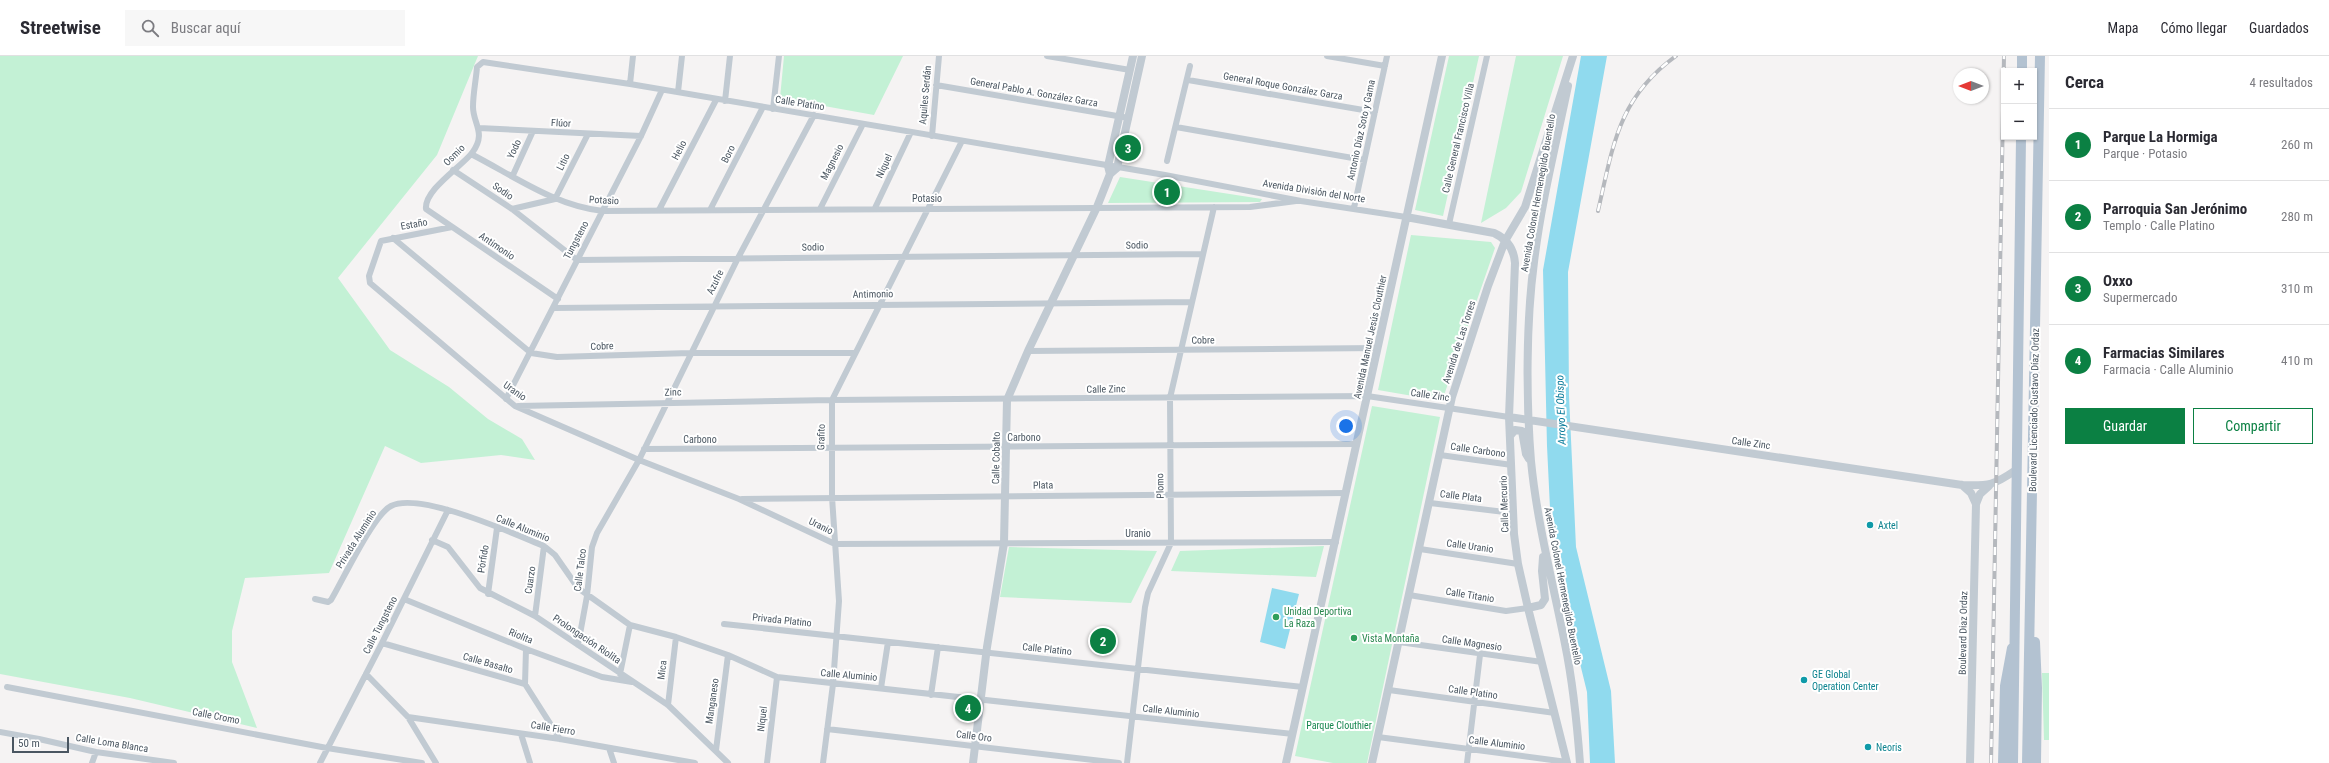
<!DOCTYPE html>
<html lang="es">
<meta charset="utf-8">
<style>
:root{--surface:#fff;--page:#f7f7f7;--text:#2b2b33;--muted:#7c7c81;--line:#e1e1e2;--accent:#0b8043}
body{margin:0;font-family:"Roboto Condensed",sans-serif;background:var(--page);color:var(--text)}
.controls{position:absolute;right:12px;top:12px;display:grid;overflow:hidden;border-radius:0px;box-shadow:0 1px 3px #0004}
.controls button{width:36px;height:36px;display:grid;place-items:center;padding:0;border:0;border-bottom:1px solid var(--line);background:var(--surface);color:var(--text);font:20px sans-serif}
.compass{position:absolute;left:1953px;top:12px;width:36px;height:36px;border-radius:50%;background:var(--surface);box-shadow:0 1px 3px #0004;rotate:270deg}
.scale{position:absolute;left:12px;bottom:10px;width:57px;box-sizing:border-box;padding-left:4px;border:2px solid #4a5661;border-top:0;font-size:11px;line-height:14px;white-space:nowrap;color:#4a5661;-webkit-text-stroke:3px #fff;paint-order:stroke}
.you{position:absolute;left:1346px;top:370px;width:14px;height:14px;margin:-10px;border:3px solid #fff;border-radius:50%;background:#1a73e8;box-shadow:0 0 0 6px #1a73e833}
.badge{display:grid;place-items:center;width:26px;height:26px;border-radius:50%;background:var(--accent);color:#fff;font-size:13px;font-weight:700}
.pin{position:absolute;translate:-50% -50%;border:2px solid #fff;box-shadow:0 1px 4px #0006}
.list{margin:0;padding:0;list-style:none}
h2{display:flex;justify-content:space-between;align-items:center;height:52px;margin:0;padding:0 16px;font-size:17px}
h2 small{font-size:13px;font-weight:400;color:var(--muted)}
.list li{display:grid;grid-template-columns:26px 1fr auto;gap:12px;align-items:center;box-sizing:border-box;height:72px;padding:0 16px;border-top:1px solid var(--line)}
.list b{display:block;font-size:15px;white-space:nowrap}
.list p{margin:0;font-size:13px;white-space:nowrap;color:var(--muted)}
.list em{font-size:13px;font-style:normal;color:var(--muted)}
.actions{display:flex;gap:8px;padding:12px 16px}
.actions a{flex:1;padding:9px 0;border:1px solid var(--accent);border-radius:0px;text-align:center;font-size:14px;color:var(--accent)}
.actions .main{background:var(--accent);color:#fff}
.icon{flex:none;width:22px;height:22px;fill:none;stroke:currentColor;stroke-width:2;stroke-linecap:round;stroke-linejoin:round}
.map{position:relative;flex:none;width:2049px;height:707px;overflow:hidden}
header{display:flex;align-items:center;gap:24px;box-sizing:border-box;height:56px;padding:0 20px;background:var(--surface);border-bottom:1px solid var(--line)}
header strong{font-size:19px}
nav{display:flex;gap:22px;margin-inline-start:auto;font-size:14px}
.search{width:280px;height:36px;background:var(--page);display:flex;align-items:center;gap:10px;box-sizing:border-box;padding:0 14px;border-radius:0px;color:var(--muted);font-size:15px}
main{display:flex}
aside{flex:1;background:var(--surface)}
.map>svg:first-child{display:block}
</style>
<header>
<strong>Streetwise</strong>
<div class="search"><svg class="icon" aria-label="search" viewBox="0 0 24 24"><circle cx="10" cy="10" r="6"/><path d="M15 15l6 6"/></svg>Buscar aquí</div>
<nav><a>Mapa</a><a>Cómo llegar</a><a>Guardados</a></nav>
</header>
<main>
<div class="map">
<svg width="2049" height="707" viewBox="0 0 2049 707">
<rect width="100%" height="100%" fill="#f5f3f3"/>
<!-- green -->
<path fill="#c3f1d5" d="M0 0H478L437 99 338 222 390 294 449 331 488 363 522 383 535 404 501 399 421 407 385 390 329 517 245 522 232 575V606L257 672 130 642 0 618Z
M784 0H903L874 59 780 42Z
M1449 0H1479L1443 160 1415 154Z
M1516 0H1563L1521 136 1506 152 1481 167Z
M1120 121 1262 143 1260 146 1108 147Z
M1411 179 1491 186 1495 192 1442 345 1378 334Z
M1372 350 1440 361 1367 707H1333L1295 700Z
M1324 490 1316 521 1171 515 1180 495Z
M1009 491H1010L1157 495 1131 547 1000 541Z
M2042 617H2049V684H2044Z"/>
<!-- water -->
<path fill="#90daee" d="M1581 0H1607L1568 216 1569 340 1576 491 1611 635 1615 707H1590L1587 636 1552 493 1547 390 1543 214Z
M1272 532 1299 538 1285 593 1260 586Z"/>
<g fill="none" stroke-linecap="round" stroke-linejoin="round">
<!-- minor -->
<path stroke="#c1cad2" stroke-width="6" d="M1047 0 1130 14
M1327 0 1385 10
M1188 24 1375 56
M630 28 633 0
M936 29 1129 62
M678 36 682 0
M725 45 730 0
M773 53 779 0
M1176 71 1364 104
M479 72 641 80
M932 80 939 0
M471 98C514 120 555 150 603 155L1250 151 1296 145
M1167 105 1190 10
M453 114 512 153 577 204 1203 198
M513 119 533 75
M875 152 911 76
M1354 152 1387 0
M512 153 555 143 588 78
M820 153 863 68
M659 154 716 44
M710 154 763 51
M1449 168 1487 0
M452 171 381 185 369 220 370 227 515 350 639 404 739 443 835 488 1336 486
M393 182 531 297 557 301 690 297H855
M558 243 426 153C424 134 461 111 472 97 487 77 473 68 473 51 473 38 476 24 477 11L483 6 630 28 1165 119 1301 145 1406 161
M554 252 1192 246
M1028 295 1378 292
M506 343 641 80 662 34
M518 350 832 344 1367 340 1509 361
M644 393 1357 388
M1440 399 1512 409
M742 443 1346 437
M1430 447 1513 457
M432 484 448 491 480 532 535 560 668 649 728 707
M1420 493 1518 508
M488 538 497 472
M1409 539 1506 555 1528 552
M315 543 328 546 331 544C343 524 373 459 391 450 420 435 514 478 544 490L555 499 578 532 630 569 676 581 728 599 777 621 1293 678
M404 543 526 593 602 621 632 626
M535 560 544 490
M724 568 1303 631
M1399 586 1542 606
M382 587 525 628 560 683
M578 589 587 540 592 491 597 477 639 404 738 202 814 59
M366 618 408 661 436 707
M620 618 630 569
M525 628 526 593
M7 631 327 692 422 707
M881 632 888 586
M1389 634 1555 657
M931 639 938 591
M668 649 676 581
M408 661 560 683 695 707
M827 673 1119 707
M0 676 39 683 96 696 174 707
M521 678 530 707
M1378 681 1567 706
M609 692 614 707
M716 694 728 599
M92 707 96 696
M320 707 382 587 448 454
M767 707 777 621
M823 707 833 628 839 545 832 441V344L962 85
M1127 707 1145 551 1148 537 1171 487 1170 342 1214 151
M1467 707 1480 599"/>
<!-- tertiary -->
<path stroke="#c1cad2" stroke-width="8" d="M1568 30C1556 88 1541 147 1534 206 1526 267 1526 344 1531 405 1537 467 1553 527 1565 588 1573 627 1577 667 1580 707
M1110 118 1108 110 1133 0
M1406 161 1494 177C1507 183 1514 193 1515 207L1509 361 1514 478 1518 508 1528 552 1567 707
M1509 361 1962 429C1990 430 1994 429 2016 414
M1510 380 1515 374 1522 375 1526 398 1529 403
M1962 429 1971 437 1976 448
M1528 552 1541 549 1545 543 1542 515 1543 501
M973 707 987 591 1004 487 1007 344 1028 295 1097 151 1110 118 1117 112 1142 0
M1286 707 1442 0
M1372 707 1452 341 1488 230 1505 185 1525 151 1573 0
M1970 707 1976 448 1980 438 1989 430"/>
<!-- primary -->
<path stroke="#b3c2d1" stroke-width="10" d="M2022 15V0
M2035 586 2037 632 2036 707
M2003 707 2005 630 2012 592
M2013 707 2021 81
M2027 707 2040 0"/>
<defs>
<path id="rail" d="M1598 155C1613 90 1618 42 1676 0
M1991 707 2004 0"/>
</defs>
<!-- rail casing -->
<use href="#rail" stroke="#b5b8bd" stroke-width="4"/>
<!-- rail -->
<use href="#rail" stroke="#fff" stroke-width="2.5" stroke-dasharray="8" stroke-linecap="butt"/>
</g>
<!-- markers -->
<g fill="#0f9aa8" stroke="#fff" stroke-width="1.5">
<circle cx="1870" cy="469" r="4"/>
<circle cx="1804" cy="624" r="4"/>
<circle cx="1868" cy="691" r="4"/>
</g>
<g fill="#2e9e5b" stroke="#fff" stroke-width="1.5">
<circle cx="1276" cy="561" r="4"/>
<circle cx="1354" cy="582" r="4"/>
</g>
<g text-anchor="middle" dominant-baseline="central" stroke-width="4" stroke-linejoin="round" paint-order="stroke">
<!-- street labels -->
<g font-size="10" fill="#4a5661" stroke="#fff">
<text transform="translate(1283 30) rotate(10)">General Roque González Garza</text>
<text transform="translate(1034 36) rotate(10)">General Pablo A. González Garza</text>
<text transform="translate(925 39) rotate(-85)">Aquiles Serdán</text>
<text transform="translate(800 47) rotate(9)">Calle Platino</text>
<text transform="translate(561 67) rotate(3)">Flúor</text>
<text transform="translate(1361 74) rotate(-78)">Antonio Díaz Soto y Gama</text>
<text transform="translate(1458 82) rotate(-77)">Calle General Francisco Villa</text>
<text transform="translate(514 93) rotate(-65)">Yodo</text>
<text transform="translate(679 94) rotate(-63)">Helio</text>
<text transform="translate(728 98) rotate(-63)">Boro</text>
<text transform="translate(454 99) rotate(-45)">Osmio</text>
<text transform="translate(563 106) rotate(-63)">Litio</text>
<text transform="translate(832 106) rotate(-63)">Magnesio</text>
<text transform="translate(884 110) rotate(-65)">Níquel</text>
<text transform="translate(503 135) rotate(34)">Sodio</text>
<text transform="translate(1314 135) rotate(9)">Avenida División del Norte</text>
<text transform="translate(1538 137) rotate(-80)">Avenida Colonel Hermenegildo Buentello</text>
<text x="927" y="142">Potasio</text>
<text transform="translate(604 144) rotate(3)">Potasio</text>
<text transform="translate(414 168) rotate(-10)">Estaño</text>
<text transform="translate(576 184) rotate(-62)">Tungsteno</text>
<text transform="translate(1137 189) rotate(-1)">Sodio</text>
<text transform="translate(497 190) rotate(34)">Antimonio</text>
<text transform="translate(813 191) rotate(-1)">Sodio</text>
<text transform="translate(715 226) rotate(-64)">Azufre</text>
<text transform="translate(873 238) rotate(-1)">Antimonio</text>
<text transform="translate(1370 281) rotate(-78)">Avenida Manuel Jesús Clouthier</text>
<text transform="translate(1203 284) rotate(-1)">Cobre</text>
<text transform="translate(1459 286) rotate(-72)">Avenida de Las Torres</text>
<text transform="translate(602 290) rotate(-2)">Cobre</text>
<text transform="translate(1106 333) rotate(-1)">Calle Zinc</text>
<text transform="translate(515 335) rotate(35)">Uranio</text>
<text transform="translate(673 336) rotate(-1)">Zinc</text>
<text transform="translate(1430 339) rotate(8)">Calle Zinc</text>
<text transform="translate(2034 354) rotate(-89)">Boulevard Licenciado Gustavo Díaz Ordaz</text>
<text transform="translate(821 381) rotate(-89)">Grafito</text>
<text x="1024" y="381">Carbono</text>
<text x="700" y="383">Carbono</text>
<text transform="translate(1751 387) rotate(8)">Calle Zinc</text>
<text transform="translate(1478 394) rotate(8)">Calle Carbono</text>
<text transform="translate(996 402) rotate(-89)">Calle Cobalto</text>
<text transform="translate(1043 429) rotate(-1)">Plata</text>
<text transform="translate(1160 430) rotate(-91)">Plomo</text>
<text transform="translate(1461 440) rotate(7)">Calle Plata</text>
<text transform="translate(1504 448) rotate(-92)">Calle Mercurio</text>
<text transform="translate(821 470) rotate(26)">Uranio</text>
<text transform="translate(523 472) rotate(22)">Calle Aluminio</text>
<text x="1138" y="477">Uranio</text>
<text transform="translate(356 483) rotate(-58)">Privada Aluminio</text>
<text transform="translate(1470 490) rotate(8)">Calle Uranio</text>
<text transform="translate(483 503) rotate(-81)">Pórfido</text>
<text transform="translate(580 514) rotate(-83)">Calle Talco</text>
<text transform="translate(530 524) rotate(-82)">Cuarzo</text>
<text transform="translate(1563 530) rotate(79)">Avenida Colonel Hermenegildo Buentello</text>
<text transform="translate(1470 539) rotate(9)">Calle Titanio</text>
<text transform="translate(782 564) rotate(6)">Privada Platino</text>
<text transform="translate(380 569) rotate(-63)">Calle Tungsteno</text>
<text transform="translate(1963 577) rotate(-89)">Boulevard Diaz Ordaz</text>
<text transform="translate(521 580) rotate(22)">Riolita</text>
<text transform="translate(587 583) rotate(34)">Prolongación Riolita</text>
<text transform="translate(1472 587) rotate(8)">Calle Magnesio</text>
<text transform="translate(1047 593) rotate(6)">Calle Platino</text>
<text transform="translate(488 607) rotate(16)">Calle Basalto</text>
<text transform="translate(662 614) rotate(-83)">Mica</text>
<text transform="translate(849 619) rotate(5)">Calle Aluminio</text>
<text transform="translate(1473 636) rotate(8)">Calle Platino</text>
<text transform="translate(712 645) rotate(-82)">Manganeso</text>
<text transform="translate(1171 655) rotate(6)">Calle Aluminio</text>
<text transform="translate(216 660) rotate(11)">Calle Cromo</text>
<text transform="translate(762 663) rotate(-83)">Níquel</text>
<text transform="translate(553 672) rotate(9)">Calle Fierro</text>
<text transform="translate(974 680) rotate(7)">Calle Oro</text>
<text transform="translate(112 687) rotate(9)">Calle Loma Blanca</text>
<text transform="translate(1497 687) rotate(7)">Calle Aluminio</text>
</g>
<!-- culture labels -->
<g font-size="10" fill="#0d838f" stroke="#fff" text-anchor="start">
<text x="1878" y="469">Axtel</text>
<text x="1812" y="618">GE Global<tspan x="1812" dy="12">Operation Center</tspan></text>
<text x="1876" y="691">Neoris</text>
</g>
<!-- leisure labels -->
<g font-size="10" fill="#27864d" stroke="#fff" text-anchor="start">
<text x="1284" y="555">Unidad Deportiva<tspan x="1284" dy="12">La Raza</tspan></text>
<text x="1362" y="582">Vista Montaña</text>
</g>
<!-- park labels -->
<g font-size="10" fill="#17864f" stroke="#fff">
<text x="1339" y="669">Parque Clouthier</text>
</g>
<!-- water labels -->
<g font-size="11" font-style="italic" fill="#0c7c9b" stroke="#fff">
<text transform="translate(1561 354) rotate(-92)">Arroyo El Obispo</text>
</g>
</g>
</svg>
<div class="controls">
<button>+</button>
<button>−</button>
</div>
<svg class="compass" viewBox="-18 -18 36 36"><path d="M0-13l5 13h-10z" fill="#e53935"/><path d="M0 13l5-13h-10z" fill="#7c7c81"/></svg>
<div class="scale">50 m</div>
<div class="you"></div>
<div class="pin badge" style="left:1167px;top:136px">1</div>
<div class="pin badge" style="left:1103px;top:585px">2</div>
<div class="pin badge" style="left:1128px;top:92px">3</div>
<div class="pin badge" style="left:968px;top:652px">4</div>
</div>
<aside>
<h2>Cerca<small>4 resultados</small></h2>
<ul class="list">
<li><span class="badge">1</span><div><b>Parque La Hormiga</b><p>Parque · Potasio</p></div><em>260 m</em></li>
<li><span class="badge">2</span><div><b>Parroquia San Jerónimo</b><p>Templo · Calle Platino</p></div><em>280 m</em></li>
<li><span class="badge">3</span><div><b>Oxxo</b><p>Supermercado</p></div><em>310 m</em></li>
<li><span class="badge">4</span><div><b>Farmacias Similares</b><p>Farmacia · Calle Aluminio</p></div><em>410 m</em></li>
</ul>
<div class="actions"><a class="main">Guardar</a><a>Compartir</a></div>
</aside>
</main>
